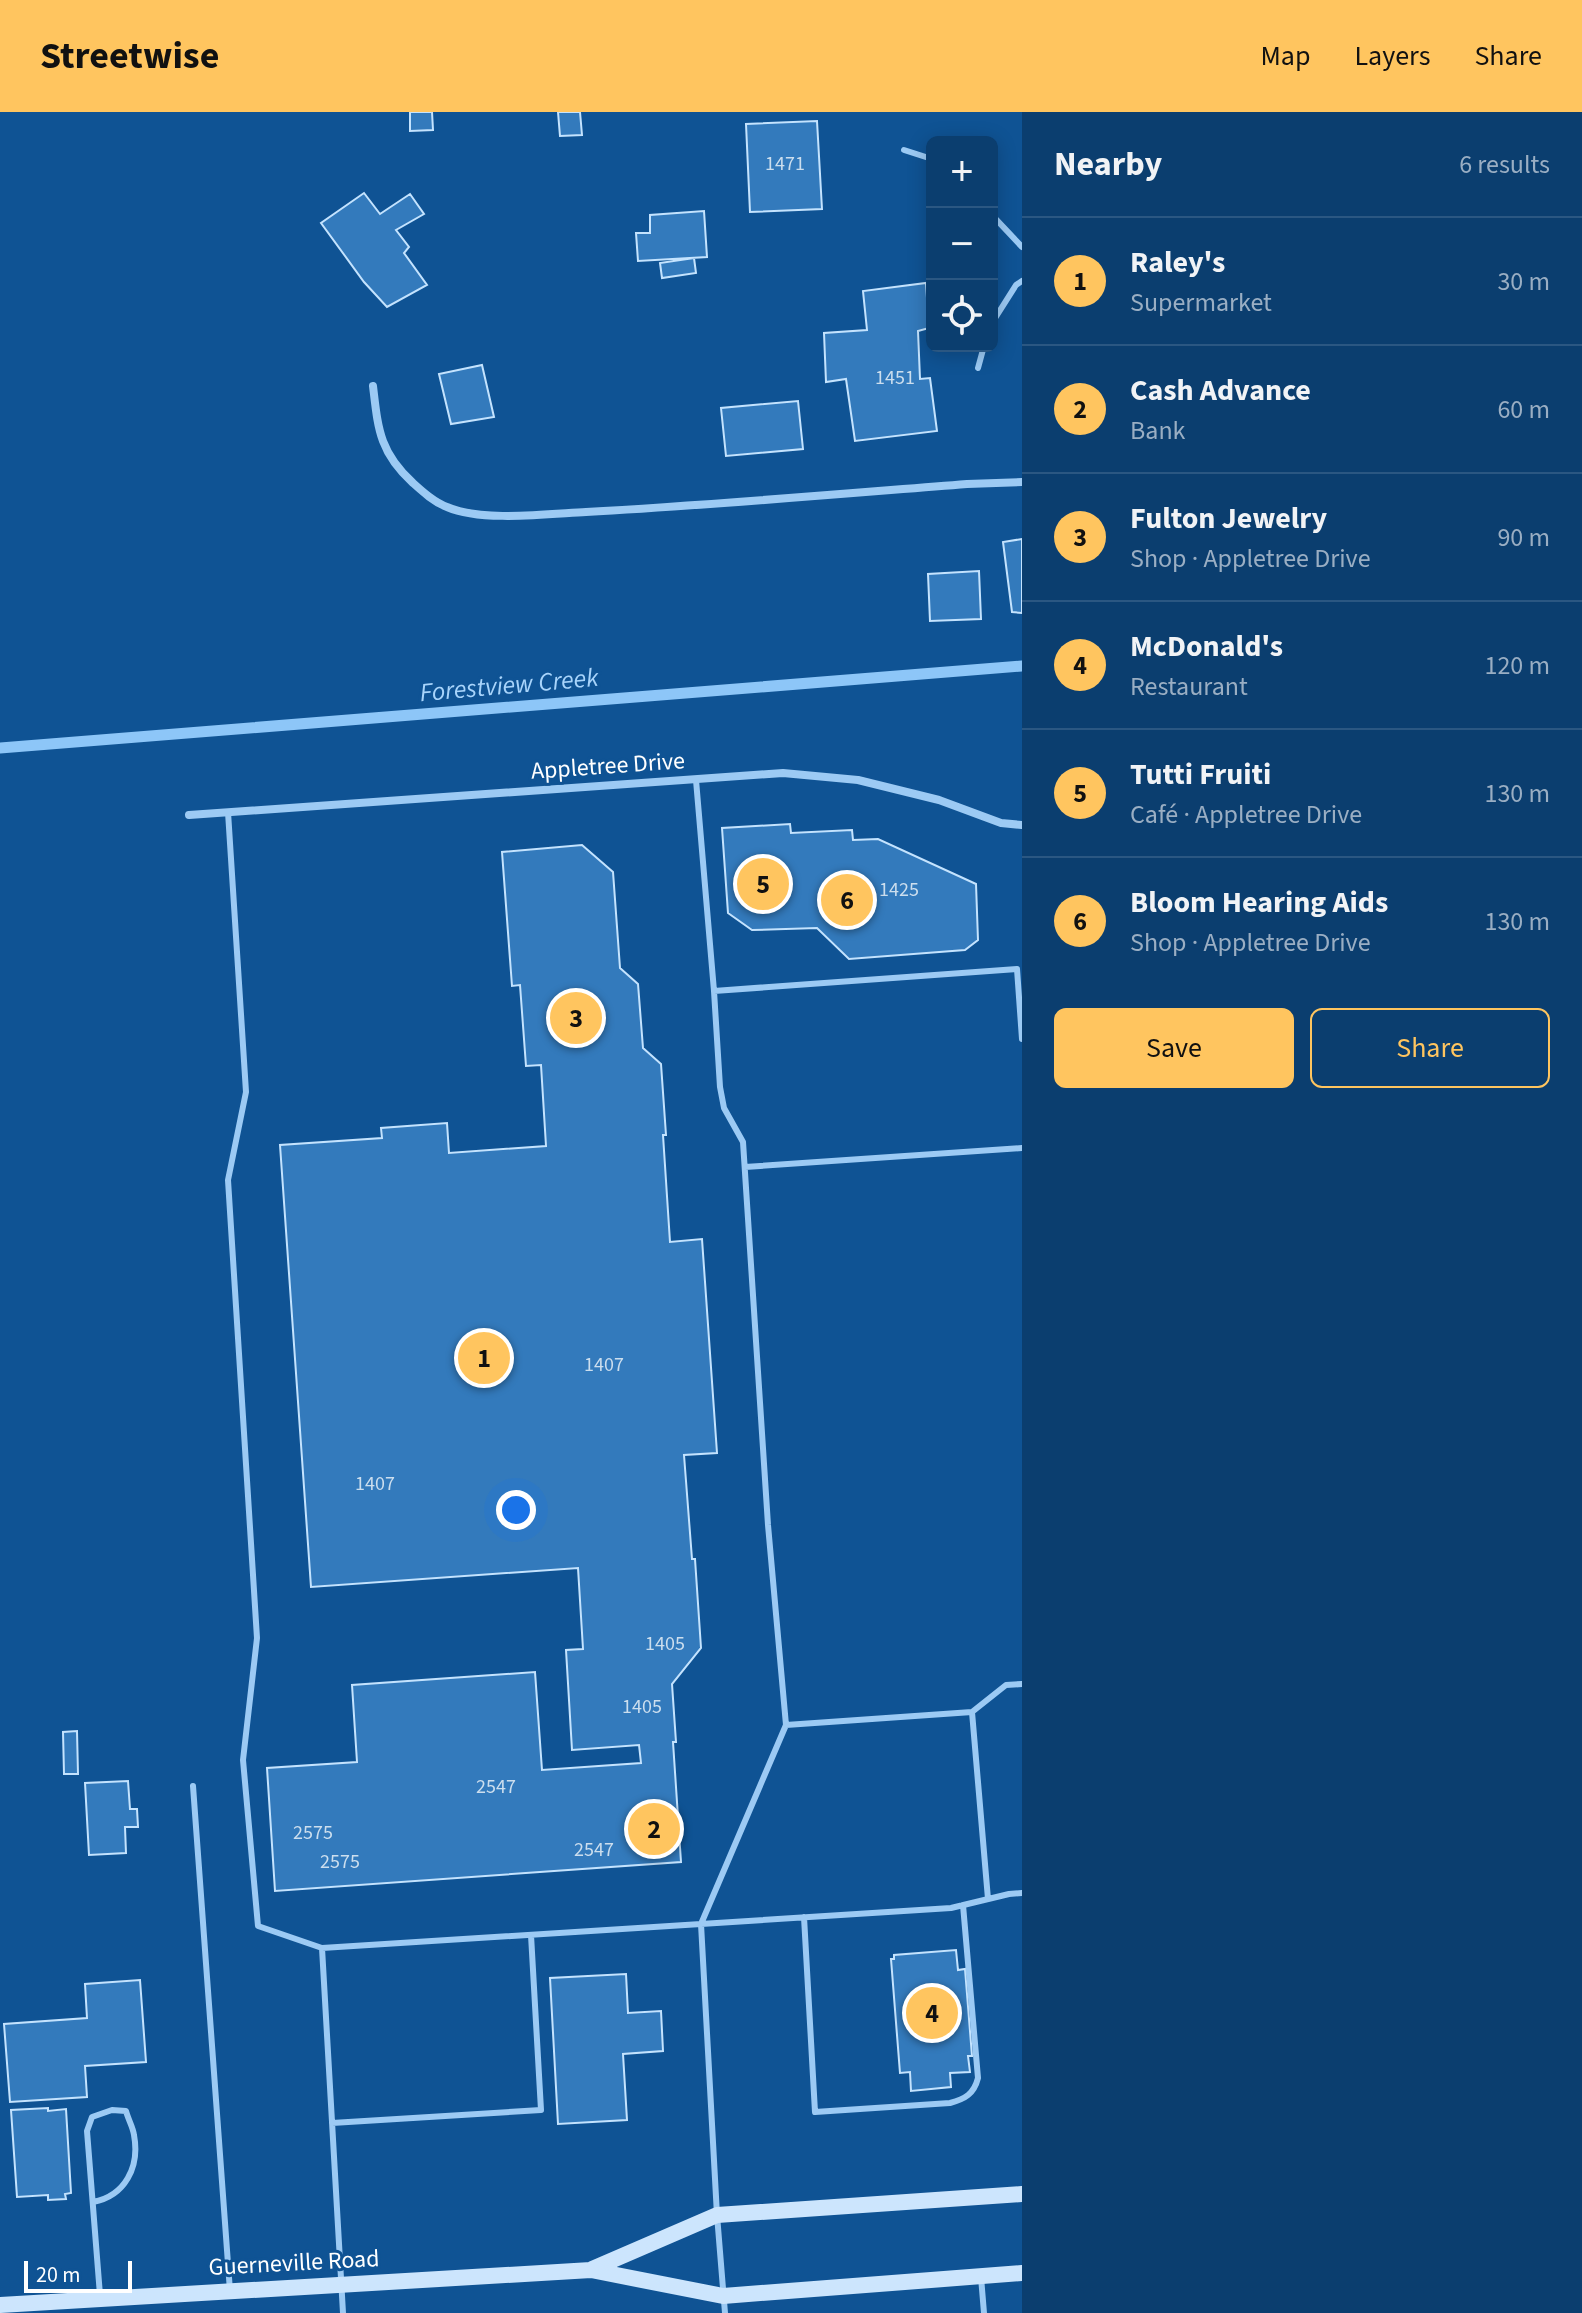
<!DOCTYPE html>
<meta charset="utf-8">
<style>
:root{--surface:#0b3e6f;--page:#194977;--text:#f1f3f6;--muted:#9aaec3;--line:#2b5782;--accent:#ffc55f}
body{margin:0;font-family:"Source Sans 3",sans-serif;background:var(--page);color:var(--text)}
.controls{position:absolute;right:24px;top:24px;display:grid;overflow:hidden;border-radius:12px;box-shadow:0 4px 20px #0003}
.controls button{width:72px;height:72px;display:grid;place-items:center;padding:0;border:0;border-bottom:2px solid var(--line);background:var(--surface);color:var(--text);font:40px sans-serif}
.scale{position:absolute;left:24px;bottom:20px;width:108px;box-sizing:border-box;padding-left:8px;border:4px solid #fff;border-top:0;font-size:22px;line-height:28px;white-space:nowrap;color:#fff;-webkit-text-stroke:6px #0f5394;paint-order:stroke}
.you{position:absolute;left:516px;top:1398px;width:28px;height:28px;margin:-20px;border:6px solid #fff;border-radius:50%;background:#1a73e8;box-shadow:0 0 0 12px #1a73e833}
.badge{display:grid;place-items:center;width:52px;height:52px;border-radius:50%;background:var(--accent);color:#111;font-size:26px;font-weight:700}
.pin{position:absolute;translate:-50% -50%;border:4px solid #fff;box-shadow:0 2px 8px #0006}
.list{margin:0;padding:0;list-style:none}
h2{display:flex;justify-content:space-between;align-items:center;height:104px;margin:0;padding:0 32px;font-size:34px}
h2 small{font-size:26px;font-weight:400;color:var(--muted)}
.list li{display:grid;grid-template-columns:52px 1fr auto;gap:24px;align-items:center;box-sizing:border-box;height:128px;padding:0 32px;border-top:2px solid var(--line)}
.list b{display:block;font-size:30px;white-space:nowrap}
.list p{margin:0;font-size:26px;white-space:nowrap;color:var(--muted)}
.list em{font-size:26px;font-style:normal;color:var(--muted)}
.actions{display:flex;gap:16px;padding:24px 32px}
.actions a{flex:1;padding:18px 0;border:2px solid var(--accent);border-radius:12px;text-align:center;font-size:28px;color:var(--accent)}
.actions .main{background:var(--accent);color:#111}
.icon{flex:none;width:44px;height:44px;fill:none;stroke:currentColor;stroke-width:2;stroke-linecap:round;stroke-linejoin:round}
.map{position:relative;flex:none;width:1022px;height:2201px;overflow:hidden}
header{display:flex;align-items:center;gap:48px;box-sizing:border-box;height:112px;padding:0 40px;background:var(--accent);color:#111}
header strong{font-size:38px}
nav{display:flex;gap:44px;margin-inline-start:auto;font-size:28px}
main{display:flex}
aside{flex:1;background:var(--surface)}
.map>svg:first-child{display:block}
</style>
<header>
<strong>Streetwise</strong>
<nav><a>Map</a><a>Layers</a><a>Share</a></nav>
</header>
<main>
<div class="map">
<svg width="1022" height="2201" viewBox="0 0 1022 2201">
<rect width="100%" height="100%" fill="#0f5394"/>
<g fill="none" stroke-linecap="round" stroke-linejoin="round">
<!-- stream -->
<path stroke="#8dc6f8" stroke-width="11" d="M0 636 1022 554"/>
</g>
<!-- building -->
<path fill="#337abc" stroke="#c4e3fe" stroke-width="2" d="M410 0H432L433 18 410 19Z
M558 0H580L582 23 560 24Z
M817 9 822 97 750 100 746 12Z
M364 81 380 102 410 82 424 102 396 118 409 135 404 141 427 173 387 195 364 170 321 111Z
M704 99 707 145 638 149 636 121H650V103Z
M694 146 696 161 662 166 660 151Z
M926 171 929 216 918 219 920 267 930 266 937 319 855 329 846 267 826 270 824 221 867 218 863 179Z
M482 253 494 305 451 312 439 262Z
M798 289 803 337 726 344 721 296Z
M1022 427V501L1012 500 1003 430Z
M979 459 981 507 930 509 928 462Z
M790 712 791 721 852 718 853 728 878 727 976 772 978 828 965 838 849 847 817 816 752 818 728 801 722 716Z
M582 733 613 760 620 856 638 872 643 936 661 952 666 1023H663L670 1130 702 1127 717 1341 684 1343 692 1447H695L701 1536 672 1572 676 1630H673L681 1750 275 1779 267 1656 357 1650 352 1573 535 1560 542 1658 641 1651 639 1633 572 1638 566 1538 583 1537 578 1456 311 1475 280 1033 382 1026 381 1016 447 1011 449 1041 546 1034 541 953 526 954 520 873 512 874 502 740Z
M77 1619 78 1662H64L63 1620Z
M128 1669 130 1697H137L138 1715H125L126 1741 89 1743 85 1671Z
M956 1838 958 1858 965 1857 972 1944H968L970 1960 950 1961 951 1975 911 1979 910 1960 900 1961 891 1847H894V1843Z
M626 1862 628 1901 661 1899 663 1939 623 1942 627 2008 558 2012 550 1866Z
M140 1868 146 1950 85 1954 87 1985 10 1990 4 1912 87 1906 85 1872Z
M48 1996V1999L66 1997 71 2081 65 2082 66 2087 48 2088V2083L17 2085 11 1998Z"/>
<g fill="none" stroke-linecap="round" stroke-linejoin="round">
<!-- service -->
<path stroke="#9ccaf4" stroke-width="6" d="M904 38 932 47
M992 103 1022 135
M992 211 1016 173 1022 169
M978 256 984 234
M696 668 714 879 720 975 724 996 743 1030 768 1413 786 1613 701 1812 951 1796 1009 1782 1022 1781
M228 700 246 980 228 1068 257 1526 243 1648 258 1814 322 1836
M714 879 1017 857 1022 927
M745 1055 1022 1036
M972 1600 988 1787
M786 1613 972 1600 1006 1573 1022 1572
M193 1674 230 2179
M804 1805 815 2000 950 1991C965 1987 974 1982 978 1966L963 1793
M332 2011 541 1998 531 1823
M93 2090C125 2084 140 2055 134 2023 133 2015 128 2007 126 1999L112 1998 92 2005 87 2019 100 2183
M981 2165 984 2201
M343 2201 322 1836 701 1812 717 2103 725 2201"/>
<!-- minor -->
<path stroke="#9ccaf4" stroke-width="8" d="M373 274C378 316 379 340 413 371 423 380 434 390 447 395 481 410 548 402 586 400 713 393 840 382 967 372L1022 370
M189 703 783 661 858 668 939 688 1001 711 1022 713"/>
<!-- secondary -->
<path stroke="#cce5fd" stroke-width="16" d="M592 2157 717 2103 1022 2082
M0 2193 591 2158 723 2184 1022 2161"/>
</g>
<g text-anchor="middle" dominant-baseline="central" stroke-width="6" stroke-linejoin="round" paint-order="stroke">
<!-- number labels -->
<g font-size="20" fill="#ccdeee">
<text x="785" y="52">1471</text>
<text x="895" y="266">1451</text>
<text x="899" y="778">1425</text>
<text x="604" y="1253">1407</text>
<text x="375" y="1372">1407</text>
<text x="665" y="1532">1405</text>
<text x="642" y="1595">1405</text>
<text x="496" y="1675">2547</text>
<text x="313" y="1721">2575</text>
<text x="594" y="1738">2547</text>
<text x="340" y="1750">2575</text>
</g>
<!-- street labels -->
<g font-size="24" fill="#fff" stroke="#0f5394">
<text transform="translate(608 654) rotate(-4)">Appletree Drive</text>
<text transform="translate(294 2151) rotate(-3)">Guerneville Road</text>
</g>
<!-- water labels -->
<g font-size="26" font-style="italic" fill="#a8d4fb" stroke="#0f5394">
<text transform="translate(509 573) rotate(-5)">Forestview Creek</text>
</g>
</g>
</svg>
<div class="controls">
<button>+</button>
<button>−</button>
<button><svg class="icon" aria-label="locate" viewBox="0 0 24 24"><circle cx="12" cy="12" r="6"/><path d="M12 2v4M12 18v4M2 12h4M18 12h4"/></svg></button>
</div>
<div class="scale">20 m</div>
<div class="you"></div>
<div class="pin badge" style="left:484px;top:1246px">1</div>
<div class="pin badge" style="left:654px;top:1717px">2</div>
<div class="pin badge" style="left:576px;top:906px">3</div>
<div class="pin badge" style="left:932px;top:1901px">4</div>
<div class="pin badge" style="left:763px;top:772px">5</div>
<div class="pin badge" style="left:847px;top:788px">6</div>
</div>
<aside>
<h2>Nearby<small>6 results</small></h2>
<ul class="list">
<li><span class="badge">1</span><div><b>Raley's</b><p>Supermarket</p></div><em>30 m</em></li>
<li><span class="badge">2</span><div><b>Cash Advance</b><p>Bank</p></div><em>60 m</em></li>
<li><span class="badge">3</span><div><b>Fulton Jewelry</b><p>Shop · Appletree Drive</p></div><em>90 m</em></li>
<li><span class="badge">4</span><div><b>McDonald's</b><p>Restaurant</p></div><em>120 m</em></li>
<li><span class="badge">5</span><div><b>Tutti Fruiti</b><p>Café · Appletree Drive</p></div><em>130 m</em></li>
<li><span class="badge">6</span><div><b>Bloom Hearing Aids</b><p>Shop · Appletree Drive</p></div><em>130 m</em></li>
</ul>
<div class="actions"><a class="main">Save</a><a>Share</a></div>
</aside>
</main>
